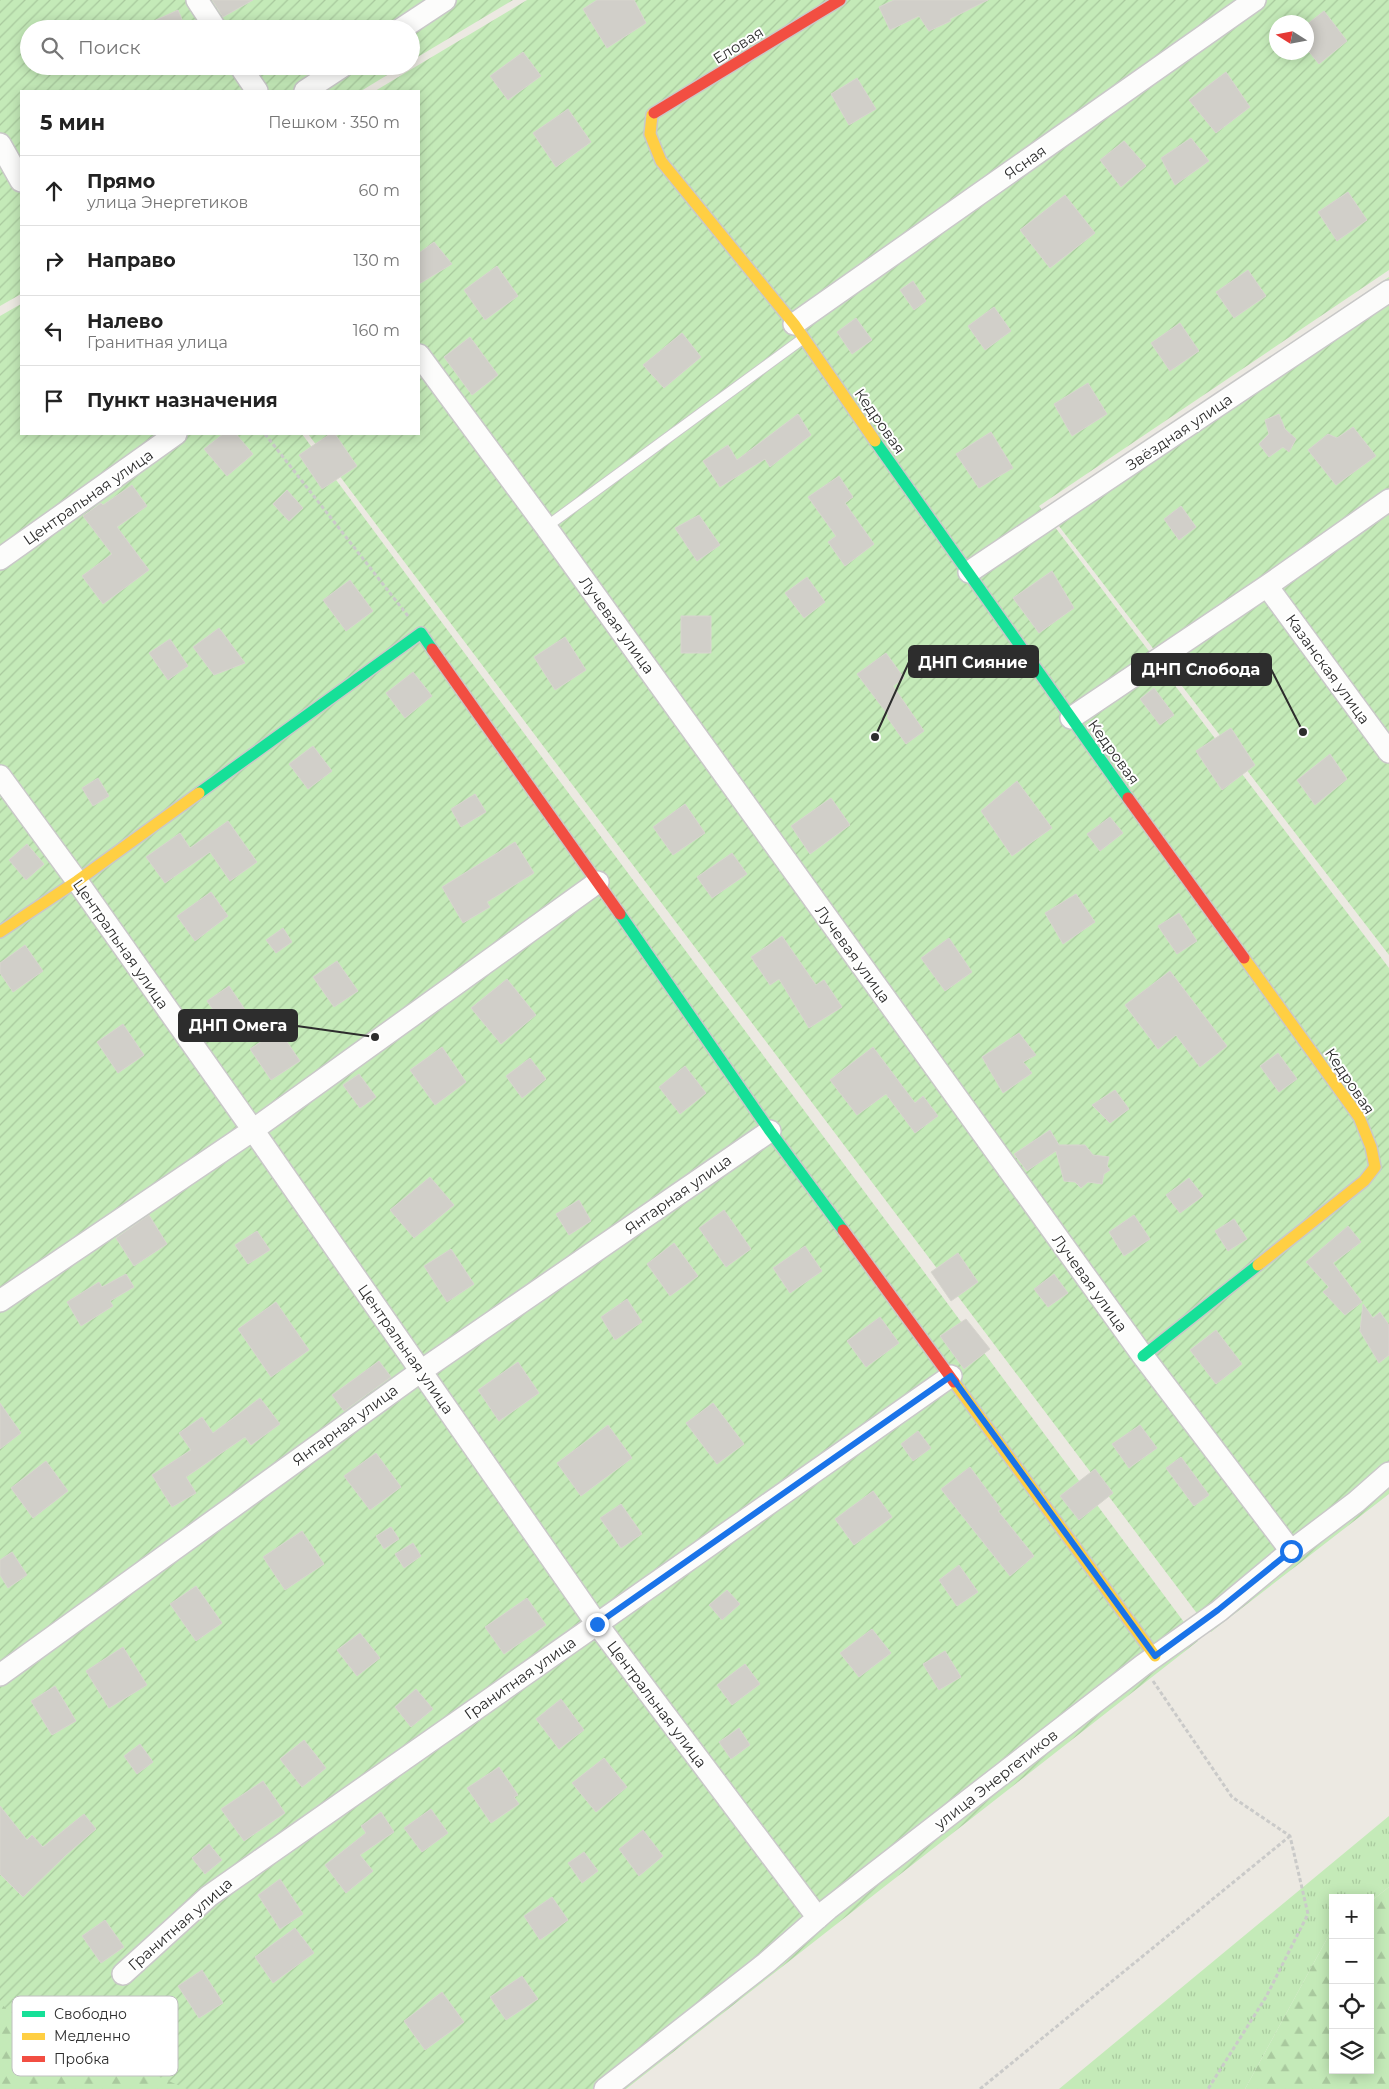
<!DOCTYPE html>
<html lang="ru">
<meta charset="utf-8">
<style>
:root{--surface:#fff;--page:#f2f2f2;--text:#222;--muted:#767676;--line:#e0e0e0}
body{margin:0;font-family:Montserrat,sans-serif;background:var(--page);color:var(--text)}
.controls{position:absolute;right:15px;bottom:15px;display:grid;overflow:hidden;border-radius:0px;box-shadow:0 2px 12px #0003}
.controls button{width:45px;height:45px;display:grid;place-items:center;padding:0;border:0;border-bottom:1px solid var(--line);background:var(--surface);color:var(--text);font:25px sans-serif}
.compass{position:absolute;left:1269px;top:15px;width:45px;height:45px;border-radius:50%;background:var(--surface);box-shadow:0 2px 12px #0003;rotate:281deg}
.stop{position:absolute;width:15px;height:15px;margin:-11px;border:4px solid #1a73e8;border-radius:50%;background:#fff}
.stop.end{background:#1a73e8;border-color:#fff;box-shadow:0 1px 5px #0008}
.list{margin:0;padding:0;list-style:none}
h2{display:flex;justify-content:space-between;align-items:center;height:65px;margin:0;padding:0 20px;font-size:21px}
h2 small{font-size:16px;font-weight:400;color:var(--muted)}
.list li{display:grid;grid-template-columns:32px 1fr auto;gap:15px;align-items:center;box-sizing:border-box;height:70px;padding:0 20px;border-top:1px solid var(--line)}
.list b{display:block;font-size:19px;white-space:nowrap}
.list p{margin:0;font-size:16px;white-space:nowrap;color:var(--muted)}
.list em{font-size:16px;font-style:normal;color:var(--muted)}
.icon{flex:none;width:28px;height:28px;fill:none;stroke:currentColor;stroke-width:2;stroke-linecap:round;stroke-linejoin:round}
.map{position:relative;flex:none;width:1389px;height:2089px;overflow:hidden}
.search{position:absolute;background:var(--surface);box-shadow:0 2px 12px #0003;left:20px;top:20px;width:400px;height:55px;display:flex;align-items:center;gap:12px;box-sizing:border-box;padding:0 18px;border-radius:28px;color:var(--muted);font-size:19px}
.panel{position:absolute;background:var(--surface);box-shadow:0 2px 12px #0003;left:20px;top:90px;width:400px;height:345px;border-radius:0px}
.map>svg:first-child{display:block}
</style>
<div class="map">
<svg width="1389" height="2089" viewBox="0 0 1389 2089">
<defs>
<pattern id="grass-tufts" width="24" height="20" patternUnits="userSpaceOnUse" patternTransform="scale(1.25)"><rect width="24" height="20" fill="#c4eab8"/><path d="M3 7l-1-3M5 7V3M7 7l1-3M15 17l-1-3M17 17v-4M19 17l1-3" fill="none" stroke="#a9c99e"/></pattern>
<pattern id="forest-firs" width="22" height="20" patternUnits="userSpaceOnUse" patternTransform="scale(1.25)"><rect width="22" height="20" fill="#c4eab8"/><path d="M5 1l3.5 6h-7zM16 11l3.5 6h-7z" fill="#a9c99e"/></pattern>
<pattern id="garden-furrows" width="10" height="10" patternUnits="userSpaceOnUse" patternTransform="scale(1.25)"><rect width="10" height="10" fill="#c4eab8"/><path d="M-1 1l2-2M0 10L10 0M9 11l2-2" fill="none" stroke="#a9c99e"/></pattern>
</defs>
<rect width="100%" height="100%" fill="#ece9e2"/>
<!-- grass -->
<path fill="url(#grass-tufts)" d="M1389 1816V1887L1370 1902V1898H1333V1931L1329 1935 1245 2089H1059Z"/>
<!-- forest -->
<path fill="url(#forest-firs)" d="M1389 1887V2089H1245L1329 1935 1333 1931V2070H1370V1902Z
M0 1936 394 2089H0Z"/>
<!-- garden -->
<path fill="url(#garden-furrows)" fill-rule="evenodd" d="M0 0H513L411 61V29H29V66H402L361 91H21V294L0 306Z
M527 0H1389V270L1039 506 1389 968V1494L1211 1632 308 434H419V91H375ZM1276 22H1306V52H1276Z
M1389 277V955L1045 508Z
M21 304V434H302L1198 1641 626 2089H187L8 2011 0 2002V316Z"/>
<!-- building -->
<path fill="#d1cfc9" stroke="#d7d5ce" d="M212 0H253L223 17Z
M597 0H634L646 23 607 48 583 9Z
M894 0H988L950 19 951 21 929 31 919 16 890 30 879 7Z
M178 10 186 29H136Z
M1324 11 1347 41 1319 64 1306 48V25Z
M523 52 541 76 508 100 490 76Z
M1226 72 1250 107 1216 133 1189 100Z
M857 78 876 109 849 125 831 94Z
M568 109 591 142 556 167 533 133Z
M1191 138 1209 161 1175 185 1161 158Z
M1124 141 1146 166 1121 187 1100 160Z
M1348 192 1367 220 1337 241 1318 212Z
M1065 195 1095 233 1050 268 1020 230Z
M434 242 452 264 419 284V253Z
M497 266 518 296 485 320 464 290Z
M1248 270 1266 296 1234 318 1216 292Z
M913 281 926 301 914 310 900 290Z
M994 307 1011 331 985 350 968 326Z
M856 318 872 340 852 354 837 332Z
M1180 323 1199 351 1170 371 1151 343Z
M682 333 701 357 664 388 643 365Z
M470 337 498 375 472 395 444 357Z
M1088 383 1107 414 1072 436 1054 404Z
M798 414 811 435 770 467 765 459 720 487 703 461 728 445 737 460Z
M1279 414 1285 429 1296 439 1289 452 1283 447 1269 457 1259 444 1269 434 1265 420Z
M1353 427 1376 456 1336 485 1308 450 1328 434 1337 438Z
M991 432 1013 468 979 488 956 454Z
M223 434H236L253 454 227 476 204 449Z
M330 434H335L357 466 322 489 299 455Z
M839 476 853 497 845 503 874 544 845 566 828 542 836 536 808 497Z
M132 485 147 506 117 527 149 570 103 604 82 576 112 554 83 516 101 503 103 505Z
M287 490 303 508 289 521 273 504Z
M1181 506 1196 527 1179 540 1164 519Z
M699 515 720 545 697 561 675 528Z
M1052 571 1074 608 1039 633 1013 598Z
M807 577 825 602 804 618 785 593Z
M350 580 373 611 346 631 323 600Z
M681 616H711V653H681Z
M219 628 245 663 214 675 193 647Z
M565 637 586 670 555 690 534 657Z
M170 639 188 666 168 680 149 653Z
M886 653 904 678 893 686 924 731 906 744 887 717 889 716 857 674Z
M413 672 432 696 405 718 386 693Z
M1154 688 1174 715 1160 725 1140 699Z
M1231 728 1255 765 1222 790 1196 751Z
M313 746 332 771 308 789 289 764Z
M1330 754 1347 779 1315 805 1297 780Z
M98 778 109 796 93 806 82 788Z
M1017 781 1052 828 1012 856 981 811Z
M475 794 486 812 461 827 451 809Z
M831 798 850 825 810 854 791 826Z
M685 804 705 833 673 855 653 827Z
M1110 817 1123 833 1100 851 1087 834Z
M228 821 257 862 230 881 210 852 165 883 146 857 180 833 190 848Z
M515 842 534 873 487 902 490 907 463 923 442 887Z
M27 844 44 864 26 880 9 860Z
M732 853 747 874 712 898 697 877Z
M211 892 228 916 195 941 177 916Z
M1076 894 1095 922 1063 944 1045 913Z
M1179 913 1197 941 1177 954 1158 926Z
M283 928 292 942 276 953 266 940Z
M782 936 816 985 824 980 842 1007 809 1028 779 979 770 985 751 957Z
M949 938 972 972 945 991 921 958Z
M25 945 43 971 13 992 0 973V963Z
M337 961 358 991 334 1007 313 977Z
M1170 971 1227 1046 1200 1067 1176 1035 1158 1049 1125 1005Z
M507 979 536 1015 501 1044 471 1008Z
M229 986 246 1011 224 1026 207 1001Z
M123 1024 144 1055 118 1073 97 1042Z
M279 1030 300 1061 271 1080 250 1049Z
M1019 1033 1036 1055 1023 1062 1032 1073 1003 1093 982 1057Z
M442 1047 466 1082 435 1105 410 1070Z
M873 1047 915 1103 923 1096 938 1116 915 1133 886 1094 857 1115 830 1080Z
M1278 1053 1297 1079 1279 1092 1260 1066Z
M530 1058 546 1079 522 1098 506 1076Z
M685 1066 706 1093 680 1114 659 1087Z
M359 1074 376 1097 360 1108 343 1085Z
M1115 1090 1129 1109 1110 1123 1092 1105Z
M1050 1130 1059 1145H1085L1093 1155 1109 1157 1107 1166 1110 1170 1104 1174 1102 1184 1088 1182 1081 1188 1075 1182 1064 1181 1056 1151 1027 1171 1014 1154Z
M430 1177 454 1205 414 1238 390 1210Z
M1189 1178 1203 1196 1180 1213 1166 1195Z
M579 1200 591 1221 569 1235 556 1214Z
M724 1210 751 1249 726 1267 699 1228Z
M149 1215 167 1244 134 1266 116 1238Z
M1134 1215 1150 1239 1124 1256 1109 1232Z
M1234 1219 1247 1239 1228 1251 1215 1231Z
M1348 1226 1361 1242 1333 1263 1362 1302 1345 1315 1323 1292 1329 1287 1306 1262Z
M257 1231 270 1250 248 1264 235 1245Z
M674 1243 698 1276 670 1296 647 1264Z
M805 1246 822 1271 790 1293 773 1268Z
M451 1249 474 1284 447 1302 424 1266Z
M958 1253 978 1282 951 1301 931 1272Z
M126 1274 134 1287 110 1301 113 1306 81 1326 67 1302 99 1282 102 1287Z
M1054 1274 1068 1293 1048 1307 1034 1289Z
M627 1299 642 1322 615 1340 601 1317Z
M276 1302 309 1350 271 1377 238 1329Z
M1363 1304 1373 1318 1380 1312 1389 1325V1355L1379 1363 1360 1331Z
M880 1317 899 1343 866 1367 847 1341Z
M966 1319 990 1349 964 1369 940 1336Z
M1216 1330 1242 1364 1216 1384 1190 1350Z
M379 1361 391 1377 344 1411 332 1395Z
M518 1362 539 1393 499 1421 478 1390Z
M260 1398 280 1424 251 1445 245 1437 186 1477 196 1493 172 1507 152 1475 191 1450 179 1433 202 1417 213 1433Z
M0 1403 21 1433 0 1449Z
M713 1403 744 1444 717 1464 686 1423Z
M608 1425 632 1458 581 1496 557 1463Z
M1140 1425 1157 1448 1129 1468 1112 1444Z
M918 1431 931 1448 913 1461 901 1444Z
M376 1453 401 1487 370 1510 344 1476Z
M1181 1457 1209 1495 1194 1506 1166 1468Z
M46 1461 68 1491 33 1518 11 1488Z
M970 1467 1001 1509 998 1511 1034 1556 1010 1576 941 1489Z
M1095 1469 1113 1493 1079 1520 1060 1496Z
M873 1491 892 1517 854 1545 835 1519Z
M621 1504 642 1534 621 1548 600 1518Z
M391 1527 399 1539 384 1549 376 1536Z
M302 1531 324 1564 285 1590 263 1557Z
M413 1543 421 1556 404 1568 395 1554Z
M12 1552 27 1575 8 1588 0 1575V1560Z
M959 1565 978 1592 957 1606 939 1580Z
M196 1586 222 1623 196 1641 170 1604Z
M727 1590 740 1604 722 1620 709 1605Z
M527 1598 546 1625 504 1654 485 1627Z
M872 1629 891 1653 859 1677 840 1653Z
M360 1633 380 1658 357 1676 337 1650Z
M123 1647 147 1685 109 1708 86 1671Z
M945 1651 961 1677 939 1690 923 1664Z
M745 1664 760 1684 732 1705 717 1685Z
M55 1686 76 1721 52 1735 31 1701Z
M416 1689 433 1709 411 1727 395 1707Z
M561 1699 584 1730 559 1749 536 1719Z
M739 1728 750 1745 731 1759 719 1742Z
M304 1740 326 1768 302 1787 280 1759Z
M140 1744 153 1762 137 1774 124 1756Z
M604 1758 627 1787 596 1812 572 1783Z
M499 1767 518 1795 514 1797 519 1804 491 1823 467 1788Z
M263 1781 285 1813 244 1841 221 1809Z
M0 1806 27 1840 32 1835 43 1847 84 1814 96 1829 66 1855 23 1897 0 1874Z
M431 1809 448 1833 422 1852 404 1828Z
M381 1812 394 1832 360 1855 373 1871 346 1893 325 1865 366 1833 361 1826Z
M643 1830 663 1856 639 1876 619 1849Z
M209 1844 222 1860 205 1874 192 1858Z
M584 1852 598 1871 582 1883 568 1863Z
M280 1879 303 1914 280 1929 258 1895Z
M552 1897 568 1920 540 1940 524 1916Z
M105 1920 124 1947 101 1963 82 1936Z
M295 1928 314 1953 273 1983 255 1957Z
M202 1970 223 2003 199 2018 178 1986Z
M522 1976 538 1999 506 2020 490 1997Z
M442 1992 464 2022 425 2050 404 2021Z"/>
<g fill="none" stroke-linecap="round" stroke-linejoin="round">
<defs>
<path id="lane" d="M546 527 801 340"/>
<path id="street" d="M197 0 216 29
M401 29 445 0
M240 66 257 91
M305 91 343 66
M0 144 21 181
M794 324 1255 0
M419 355 546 527 1143 1356 1291 1551
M0 559 176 434
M969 572 1389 291
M1267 586 1389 752
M1071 718 1267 586 1389 500
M0 776 77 881 253 1130 597 1624 818 1918
M0 1301 253 1130 598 882
M0 1675 421 1371 770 1131
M123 1974 209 1896 951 1376
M605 2089 766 1963 828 1909 1143 1665 1219 1611 1291 1551 1356 1502 1389 1473"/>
<path id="fast" d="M875 441 1128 798
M199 793 421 633 432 649
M620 914 770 1131 843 1230
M1143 1356 1258 1265"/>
<path id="slow" d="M654 113 652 115 650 134 661 161 794 324 875 441
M0 932 77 881 199 793
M1244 958 1359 1117 1371 1147 1375 1167 1364 1181 1258 1265
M954 1382 1155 1656"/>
<path id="jam" d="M654 113 840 0
M432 649 620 914
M1128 798 1244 958
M843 1230 954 1382"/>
</defs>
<!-- lane casing -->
<use href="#lane" stroke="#c9c8c8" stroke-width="12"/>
<!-- street casing -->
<use href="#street" stroke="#c9c8c8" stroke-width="24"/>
<!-- fast casing -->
<use href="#fast" stroke="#c9c8c8" stroke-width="14"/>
<!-- slow casing -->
<use href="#slow" stroke="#c9c8c8" stroke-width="14"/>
<!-- jam casing -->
<use href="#jam" stroke="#c9c8c8" stroke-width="14"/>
<!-- path -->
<path stroke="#cacac9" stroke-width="3" stroke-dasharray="4 2.5" stroke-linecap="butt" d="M265 434 408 616
M1153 1681 1232 1797 1290 1836 1308 1914 1266 1997 1208 2089
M980 2089 1290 1836"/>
<!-- lane -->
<use href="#lane" stroke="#fcfcfb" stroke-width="10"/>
<!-- street -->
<use href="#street" stroke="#fcfcfb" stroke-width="21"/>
<!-- fast -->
<use href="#fast" stroke="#16e098" stroke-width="11"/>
<!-- slow -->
<use href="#slow" stroke="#ffcf43" stroke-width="11"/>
<!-- jam -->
<use href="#jam" stroke="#f24e42" stroke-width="11"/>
</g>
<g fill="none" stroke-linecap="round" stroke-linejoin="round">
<!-- route -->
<path stroke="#1a73e8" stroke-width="6" d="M597 1624 951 1376 1155 1656 1218 1610 1291 1551"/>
</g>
<g text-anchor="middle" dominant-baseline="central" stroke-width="4" stroke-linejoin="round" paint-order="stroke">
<!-- street labels -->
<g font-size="15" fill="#2d2d2d" stroke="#fff">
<text transform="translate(738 45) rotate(-32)">Еловая</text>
<text transform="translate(1025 162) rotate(-35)">Ясная</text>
<text transform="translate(880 421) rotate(55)">Кедровая</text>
<text transform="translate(1179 432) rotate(-34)">Звёздная улица</text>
<text transform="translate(88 497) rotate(-35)">Центральная улица</text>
<text transform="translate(617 625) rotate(54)">Лучевая улица</text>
<text transform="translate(1328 669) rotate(54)">Казанская улица</text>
<text transform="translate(1114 752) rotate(54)">Кедровая</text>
<text transform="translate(121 944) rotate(55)">Центральная улица</text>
<text transform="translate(853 954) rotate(54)">Лучевая улица</text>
<text transform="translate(1350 1081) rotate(56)">Кедровая</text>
<text transform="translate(678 1194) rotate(-35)">Янтарная улица</text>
<text transform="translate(1090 1283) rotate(54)">Лучевая улица</text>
<text transform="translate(406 1349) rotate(55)">Центральная улица</text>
<text transform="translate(345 1425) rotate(-36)">Янтарная улица</text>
<text transform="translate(520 1678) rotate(-35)">Гранитная улица</text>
<text transform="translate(657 1704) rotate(53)">Центральная улица</text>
<text transform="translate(996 1779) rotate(-38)">улица Энергетиков</text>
<text transform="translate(180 1924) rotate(-41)">Гранитная улица</text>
</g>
</g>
<!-- legend -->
<rect x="12" y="1996" width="166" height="80" rx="8" fill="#fff" stroke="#c0c0c0" stroke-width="1"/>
<rect x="22" y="2011" width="23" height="6" fill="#16e098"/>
<rect x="22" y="2033" width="23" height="7" fill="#ffcf43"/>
<rect x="22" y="2056" width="23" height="6" fill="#f24e42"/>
<g font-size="14" fill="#2d2d2d">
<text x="54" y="2019">Свободно</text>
<text x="54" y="2041">Медленно</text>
<text x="54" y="2064">Пробка</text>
</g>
<!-- callouts -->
<path fill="none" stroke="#2d2d2d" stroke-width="2" d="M875 737L909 662M1303 732L1271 669M375 1037L297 1026"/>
<g fill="#2d2d2d" stroke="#fff" stroke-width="2">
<circle cx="875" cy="737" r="5"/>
<circle cx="1303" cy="732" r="5"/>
<circle cx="375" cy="1037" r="5"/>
</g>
<g fill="#2d2d2d" stroke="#2d2d2d" stroke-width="2">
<rect x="909" y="646" width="129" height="31" rx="5"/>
<rect x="1132" y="654" width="139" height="31" rx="5"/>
<rect x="179" y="1010" width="118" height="31" rx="5"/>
</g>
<g font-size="16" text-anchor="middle" font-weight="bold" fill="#fff">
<text x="973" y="668">ДНП Сияние</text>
<text x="1201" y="675">ДНП Слобода</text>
<text x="238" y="1031">ДНП Омега</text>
</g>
</svg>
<div class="controls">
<button>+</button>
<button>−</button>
<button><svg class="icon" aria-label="locate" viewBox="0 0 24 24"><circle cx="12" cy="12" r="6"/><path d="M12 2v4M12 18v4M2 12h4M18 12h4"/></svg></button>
<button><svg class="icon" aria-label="layers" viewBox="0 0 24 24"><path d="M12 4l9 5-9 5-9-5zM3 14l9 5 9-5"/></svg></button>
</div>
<svg class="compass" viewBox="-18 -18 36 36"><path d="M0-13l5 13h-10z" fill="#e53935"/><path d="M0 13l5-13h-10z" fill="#767676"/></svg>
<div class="stop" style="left:1291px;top:1551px"></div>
<div class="stop end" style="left:597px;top:1624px"></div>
<div class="search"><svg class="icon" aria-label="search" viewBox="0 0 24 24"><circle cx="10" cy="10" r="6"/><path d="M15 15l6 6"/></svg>Поиск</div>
<section class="panel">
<h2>5 мин<small>Пешком · 350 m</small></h2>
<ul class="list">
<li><svg class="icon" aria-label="ahead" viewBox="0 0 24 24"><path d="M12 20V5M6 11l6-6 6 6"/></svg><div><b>Прямо</b><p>улица Энергетиков</p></div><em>60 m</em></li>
<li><svg class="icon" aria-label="right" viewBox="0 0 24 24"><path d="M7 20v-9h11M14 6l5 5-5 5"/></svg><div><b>Направо</b></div><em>130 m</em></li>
<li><svg class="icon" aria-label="left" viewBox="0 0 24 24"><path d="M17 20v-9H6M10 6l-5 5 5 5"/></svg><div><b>Налево</b><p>Гранитная улица</p></div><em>160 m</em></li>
<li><svg class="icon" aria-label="arrive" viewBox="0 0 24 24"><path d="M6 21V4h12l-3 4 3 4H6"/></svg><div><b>Пункт назначения</b></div></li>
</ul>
</section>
</div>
